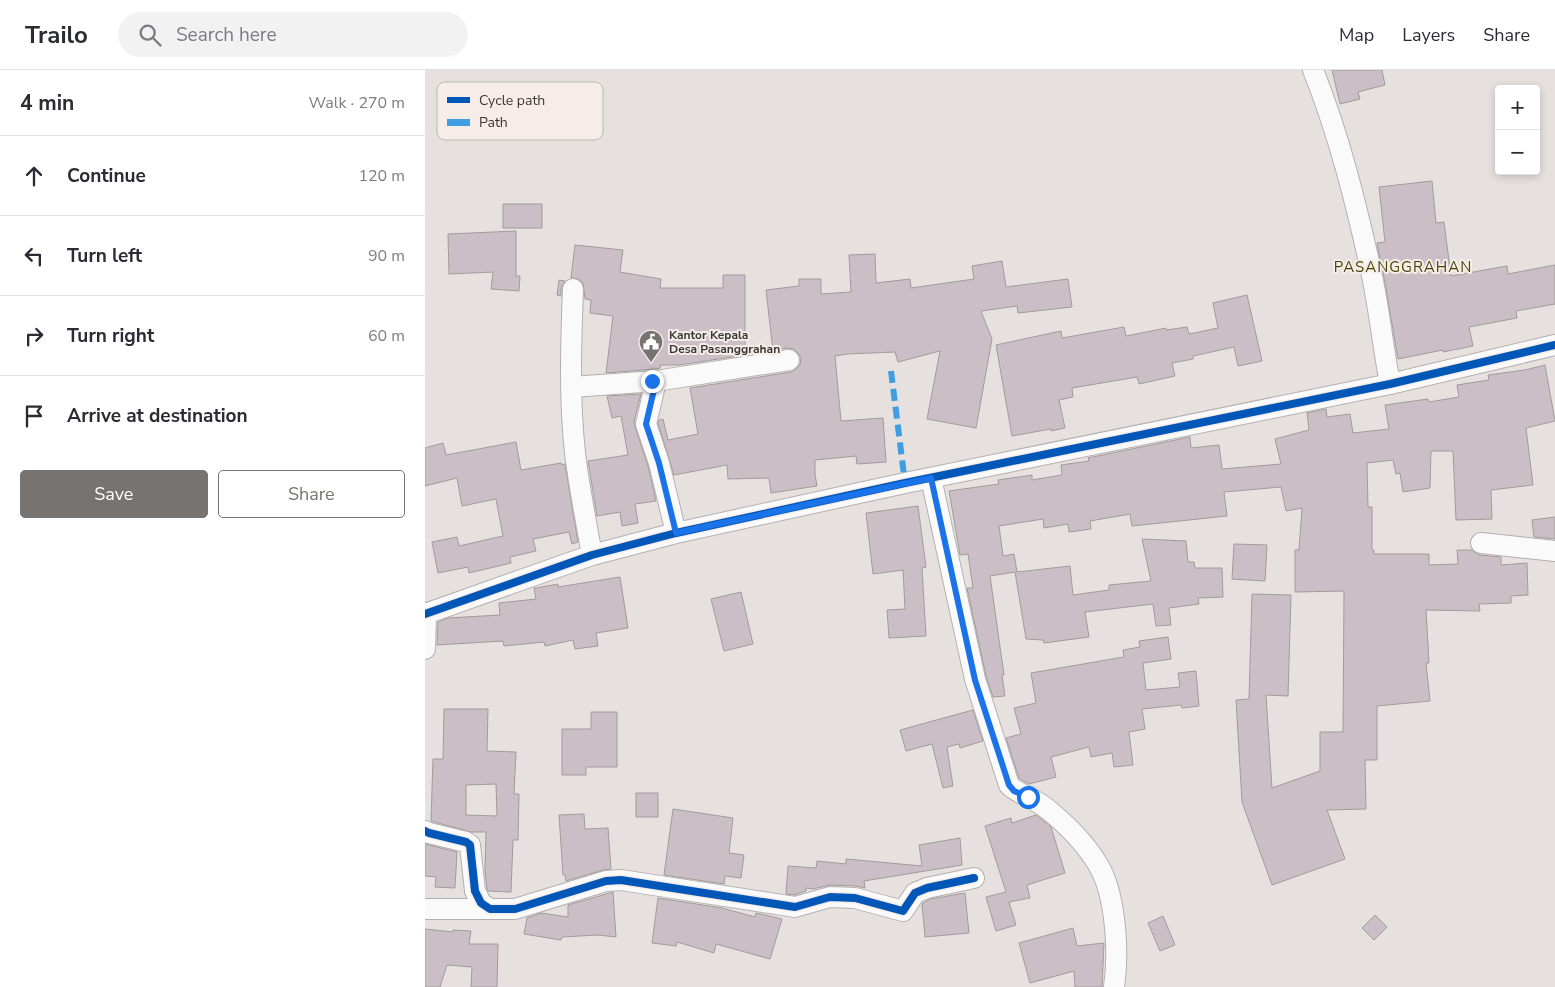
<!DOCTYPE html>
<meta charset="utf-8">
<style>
:root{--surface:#fff;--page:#f2f2f3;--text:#2b2b33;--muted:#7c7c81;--line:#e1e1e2;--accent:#777371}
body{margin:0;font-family:"Nunito Sans",sans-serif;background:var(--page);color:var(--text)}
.controls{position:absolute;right:15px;top:15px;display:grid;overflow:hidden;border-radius:5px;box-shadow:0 2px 8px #0003}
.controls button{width:45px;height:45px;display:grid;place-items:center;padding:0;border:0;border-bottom:1px solid var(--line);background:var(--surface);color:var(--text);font:25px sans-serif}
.stop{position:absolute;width:15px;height:15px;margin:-11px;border:4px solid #1a73e8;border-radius:50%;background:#fff}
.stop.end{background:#1a73e8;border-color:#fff;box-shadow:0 1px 5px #0008}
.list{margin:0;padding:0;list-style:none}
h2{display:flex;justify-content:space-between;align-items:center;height:65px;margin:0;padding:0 20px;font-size:21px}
h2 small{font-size:16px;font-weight:400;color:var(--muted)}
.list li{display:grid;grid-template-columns:32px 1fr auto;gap:15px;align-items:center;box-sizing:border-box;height:80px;padding:0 20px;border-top:1px solid var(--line)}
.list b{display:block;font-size:19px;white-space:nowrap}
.list em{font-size:16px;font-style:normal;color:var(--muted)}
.actions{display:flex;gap:10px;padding:15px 20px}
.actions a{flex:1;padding:11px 0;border:1px solid var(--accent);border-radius:5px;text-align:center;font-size:18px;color:var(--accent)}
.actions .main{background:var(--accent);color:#fff}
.icon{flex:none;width:28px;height:28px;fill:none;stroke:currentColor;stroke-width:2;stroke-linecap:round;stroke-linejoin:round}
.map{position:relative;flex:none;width:1130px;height:917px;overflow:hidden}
header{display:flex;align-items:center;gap:30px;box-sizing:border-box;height:70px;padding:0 25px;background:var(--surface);border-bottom:1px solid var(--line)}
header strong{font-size:24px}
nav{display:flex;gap:28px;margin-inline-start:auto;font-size:18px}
.search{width:350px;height:45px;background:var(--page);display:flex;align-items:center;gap:12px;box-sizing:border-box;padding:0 18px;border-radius:28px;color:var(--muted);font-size:19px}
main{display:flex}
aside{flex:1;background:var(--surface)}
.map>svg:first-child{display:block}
</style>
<header>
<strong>Trailo</strong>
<div class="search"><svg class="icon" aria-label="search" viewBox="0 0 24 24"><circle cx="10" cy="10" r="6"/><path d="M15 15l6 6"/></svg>Search here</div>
<nav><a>Map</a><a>Layers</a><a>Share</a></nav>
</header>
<main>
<aside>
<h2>4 min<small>Walk · 270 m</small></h2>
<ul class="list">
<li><svg class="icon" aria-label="ahead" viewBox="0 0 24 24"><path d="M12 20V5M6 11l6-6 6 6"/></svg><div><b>Continue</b></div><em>120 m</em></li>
<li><svg class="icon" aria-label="left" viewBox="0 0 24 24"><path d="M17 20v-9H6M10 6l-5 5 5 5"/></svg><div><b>Turn left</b></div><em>90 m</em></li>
<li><svg class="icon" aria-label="right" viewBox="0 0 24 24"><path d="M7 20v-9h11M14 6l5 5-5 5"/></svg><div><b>Turn right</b></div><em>60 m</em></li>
<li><svg class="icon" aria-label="arrive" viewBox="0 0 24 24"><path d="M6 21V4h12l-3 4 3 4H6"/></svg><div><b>Arrive at destination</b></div></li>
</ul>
<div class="actions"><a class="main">Save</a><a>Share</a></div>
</aside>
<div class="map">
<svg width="1130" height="917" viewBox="0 0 1130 917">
<rect width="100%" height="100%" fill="#e6e1de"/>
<!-- building -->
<path fill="#ccbec6" stroke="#a09c9c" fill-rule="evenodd" d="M907 0H957L960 15 933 22 935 29 915 34Z
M1007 111 1011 153 1019 152 1026 206 1082 196 1083 204 1130 195V234L1091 241 1092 248 1044 257 1048 276 1018 282V280L973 289 960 213 952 173 960 172 954 117Z
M78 134H117V158H78Z
M91 161V206H95L94 221 66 219 68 202 24 204 23 164Z
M150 175 198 180 195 202 236 209 235 218H298V205H320V285L254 295H235V298L230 299 181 303 188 246 165 243 166 230 160 229 158 213 154 209 146 208Z
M450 184 451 213 485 209 486 218 549 209 547 196 577 191 581 217 643 209 647 237 593 243 592 236 556 241 567 269 551 358 502 349 515 281 473 292 470 282 422 284 410 286 416 351 458 348 461 392 432 394 431 386 390 390V404L392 416 346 423 344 408 303 409 302 395 249 405 233 353 234 350 238 349 243 370 273 364 265 318 366 302 371 299 375 295 376 288 373 283 369 279 362 278 348 281 341 220 374 216V209H396V224L426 222 424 185Z
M134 210 140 211 136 218V226L132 225Z
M822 225 837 291 813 296 809 277 768 286V289L747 293 750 306 714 314 712 307 647 318 648 327 634 330 640 358 626 361V359L587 366 571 275 636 261 637 268 699 257 701 266 741 258V260L762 257 764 264 793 258 788 233Z
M1120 295 1130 351 1101 358 1108 415 1066 420 1067 449 1031 450 1028 381H1006L1005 418 978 422 975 403 971 404 968 390 942 393 943 437H947V480H949V484H1004V495L1033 494 1032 480H1047L1054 485 1076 487V495L1102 493 1103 525 1086 526V533L1054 534 1055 541 1001 540 1004 593H1001L1005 631 952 636V690H940L941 739 902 740 920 789 847 815 817 732 811 630 824 629 827 524 866 525 863 626 841 625 847 718 895 701V662H918L919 521 870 522V480H874L877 438 861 441 856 417 799 422 802 446 707 456 705 444 665 451 666 459 644 462 643 454 619 458 618 449 574 456 578 486 589 484 592 502 645 496 648 525 684 520V515L726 511 717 469 761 471 763 492H769L770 498H797L798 527 773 528 774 534 744 538 746 555 731 556 728 534 660 542 664 567 619 573 618 570 601 569 590 502 565 506 579 605H577L580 626 568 627 561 606 542 518H548L543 484 535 485 524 421 574 414 573 410 607 405V410L637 405 636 395 664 391 663 388 765 367 766 378 794 375 797 399 856 394 850 369 884 360 882 343 901 339 902 347 925 344 928 363 964 359 960 335 1003 329 1004 332 1034 327 1032 315 1064 310 1063 305 1100 300Z
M216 324 209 351 210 357 223 396 231 431 210 434 213 453 197 456 195 442 172 446 163 391 203 385 196 346 187 348 182 326Z
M91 372 96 400 136 393 137 395 140 394 153 472 147 474 144 462 108 469 111 481 85 487 86 493 44 503 43 497 13 503 7 472 32 467 34 476 78 466 71 429 37 436 32 408 0 416V378L18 373 21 385Z
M493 436 501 497 497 498 501 566 464 568 462 540 480 539 478 500 448 504 441 443Z
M1130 447V469L1109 467 1107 450Z
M809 474 842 475 840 511 807 509Z
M195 507 203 558 171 563 173 576 150 579 148 570 120 576 119 572 79 576 78 571 12 575 13 552 23 548 75 545 74 533 111 529 109 518H111L133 514V517Z
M316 522 328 574 299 581 286 529Z
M743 567 746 589 718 593 721 620 755 617 753 603 771 601 774 636 757 638 756 635 717 639 720 659 704 662 708 695 689 697 687 683 666 687 664 677 626 687 631 707 604 714 594 708 581 668 596 664 589 638 611 633 606 603 699 587 698 580 715 577 714 571Z
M19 639H63L62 681 91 682 89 724H94L93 770H88L86 822 63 821 62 818 60 801 61 762H46L6 751 8 689H18ZM71 714 72 746 41 745V715Z
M548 640 558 671 535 678 534 674 522 677 528 716 518 718 507 674 481 681 475 660Z
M166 642H192V697H161V705H137V659H166Z
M211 723H233V747H211Z
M248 739 308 748 304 783 319 785 316 808 300 806 299 814 239 805Z
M159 744 160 759 183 758 186 799 178 800 141 811 140 805H138L134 745Z
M611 745 626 757 640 803 602 815 605 828 584 832 591 855 571 861 561 827 581 822 560 756 586 748 587 753Z
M535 768 537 795 439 811 440 818 431 816 405 815 388 819 381 818V821L369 825 361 824 363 796 391 798 392 791 421 794V789L497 796 494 775Z
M0 774 32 782 30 818 10 817 11 807 0 806Z
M188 822 191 867 173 865 137 867 136 870 99 864 102 848 116 843 143 847V835Z
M540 823 544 863 500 867 497 834 498 833 506 829Z
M233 828 297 838 330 847 331 843 357 849 345 889 291 874 289 883 252 872 251 876 227 873Z
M950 845 962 857 949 870 937 858Z
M738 846 750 875 735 881 723 853Z
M648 858 652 876 679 873 677 917H650L649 901 605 913 594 873Z
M0 859 28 862V860L46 861 44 874H73L72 917H46L47 897 22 895 15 917H0Z"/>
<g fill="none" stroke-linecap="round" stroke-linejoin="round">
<defs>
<path id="minor" d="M888 0C914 65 931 133 946 201 954 238 958 277 965 314
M148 219C146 273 144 328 150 383 154 417 161 451 167 485
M231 311 364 290
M147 317 231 311 221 354 234 393 251 463
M506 408 550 609 584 715C590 721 596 723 603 727 611 731 619 736 626 742 645 758 664 777 676 800 691 830 694 884 689 917
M1056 473 1130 481
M0 544 167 485 251 463 480 413 965 314 1130 275
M0 579 1 543
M0 761 4 763 41 772 45 775 50 821 56 833 65 839H90L181 811 196 810 370 837 405 827 430 828 478 841 490 823 502 818 549 808
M0 839H65"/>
</defs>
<!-- minor casing -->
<use href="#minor" stroke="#b4b0ae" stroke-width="22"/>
<!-- minor -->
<use href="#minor" stroke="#fbfafa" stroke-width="20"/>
<!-- quiet -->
<path stroke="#3f9ee2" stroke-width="6" stroke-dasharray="12 6" stroke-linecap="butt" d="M466 301 480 413"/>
<defs>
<path id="cycleway" d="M0 544 167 485 251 463 480 413 965 314 1130 275
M0 761 4 763 41 772 45 775 50 821 56 833 65 839H90L181 811 196 810 370 837 405 827 430 828 478 841 490 823 502 818 549 808"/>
</defs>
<!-- cycleway casing -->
<use href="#cycleway" stroke="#f6ede9" stroke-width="11"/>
<!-- cycleway -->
<use href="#cycleway" stroke="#0057b8" stroke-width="8"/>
</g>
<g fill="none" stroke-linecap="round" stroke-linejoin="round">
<!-- route -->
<path stroke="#1a73e8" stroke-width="6" d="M227 311H231L221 354 234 393 251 463 506 408 550 610 584 715 589 721 603 727"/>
</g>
<!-- icons -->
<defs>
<symbol id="civic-pin" viewBox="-11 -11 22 30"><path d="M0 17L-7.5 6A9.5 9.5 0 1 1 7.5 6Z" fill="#777371" stroke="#f6ede9"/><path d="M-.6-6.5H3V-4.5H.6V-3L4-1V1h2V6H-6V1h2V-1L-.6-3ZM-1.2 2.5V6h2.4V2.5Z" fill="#fff"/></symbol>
</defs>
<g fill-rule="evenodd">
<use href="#civic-pin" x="212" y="258" width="28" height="38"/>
</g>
<g text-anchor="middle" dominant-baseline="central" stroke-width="4" stroke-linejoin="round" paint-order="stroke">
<!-- poi labels -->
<g font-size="12" font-weight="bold" fill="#3b3836" stroke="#f6ede9" text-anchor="start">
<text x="244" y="265">Kantor Kepala<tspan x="244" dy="14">Desa Pasanggrahan</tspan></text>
</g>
<!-- quarter labels -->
<g font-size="15" letter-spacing="1" fill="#444606" stroke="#f6ede9">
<text x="978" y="197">PASANGGRAHAN</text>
</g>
</g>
<!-- legend -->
<rect x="12" y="12" width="166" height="58" rx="8" fill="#f6ede9" stroke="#beb7b3" stroke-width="1"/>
<rect x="22" y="27" width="23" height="6" fill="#0057b8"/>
<rect x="22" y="49" width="23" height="7" fill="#3f9ee2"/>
<g font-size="14" fill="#3b3836">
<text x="54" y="35">Cycle path</text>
<text x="54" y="57">Path</text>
</g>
</svg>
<div class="controls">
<button>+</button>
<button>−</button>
</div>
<div class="stop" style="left:603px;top:727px"></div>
<div class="stop end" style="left:227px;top:311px"></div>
</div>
</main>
